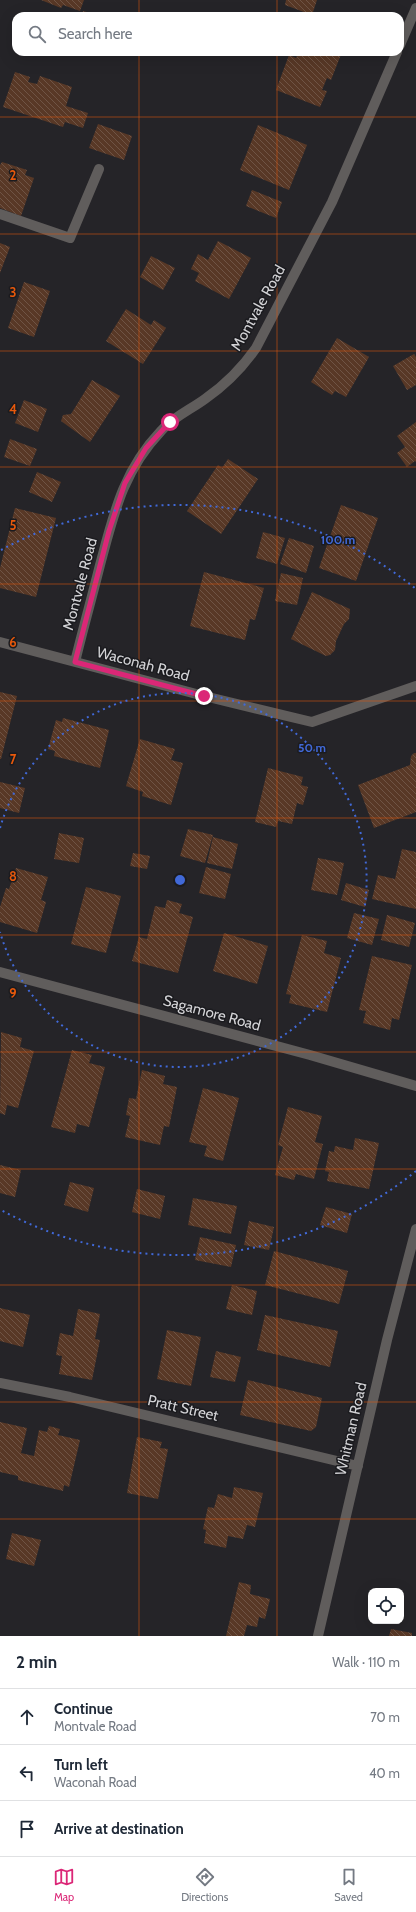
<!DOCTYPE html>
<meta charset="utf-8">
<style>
:root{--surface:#fff;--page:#f2f2f3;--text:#1f2937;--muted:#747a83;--line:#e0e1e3;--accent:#db2777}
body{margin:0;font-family:Cabin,sans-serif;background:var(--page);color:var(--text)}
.controls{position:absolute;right:12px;bottom:12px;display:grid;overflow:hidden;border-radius:8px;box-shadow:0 4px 16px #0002}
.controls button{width:36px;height:36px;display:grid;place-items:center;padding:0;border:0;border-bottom:1px solid var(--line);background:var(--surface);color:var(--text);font:20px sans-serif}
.stop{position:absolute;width:12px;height:12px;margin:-9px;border:3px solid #db2777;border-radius:50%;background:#fff}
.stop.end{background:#db2777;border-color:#fff;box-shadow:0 1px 4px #0008}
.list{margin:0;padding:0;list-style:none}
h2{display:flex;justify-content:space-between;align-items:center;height:52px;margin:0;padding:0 16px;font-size:17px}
h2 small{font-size:13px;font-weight:400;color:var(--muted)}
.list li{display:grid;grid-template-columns:26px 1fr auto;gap:12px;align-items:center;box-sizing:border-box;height:56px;padding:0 16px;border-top:1px solid var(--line)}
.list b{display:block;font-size:15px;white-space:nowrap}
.list p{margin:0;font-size:13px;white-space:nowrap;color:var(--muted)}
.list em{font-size:13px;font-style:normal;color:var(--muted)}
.icon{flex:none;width:22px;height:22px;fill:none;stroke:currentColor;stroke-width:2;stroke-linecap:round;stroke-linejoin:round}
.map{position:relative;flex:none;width:416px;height:1636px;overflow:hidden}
.search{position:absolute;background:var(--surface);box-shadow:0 4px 16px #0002;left:12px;right:12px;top:12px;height:44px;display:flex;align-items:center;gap:10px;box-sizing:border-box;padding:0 14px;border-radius:12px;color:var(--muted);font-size:15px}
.sheet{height:220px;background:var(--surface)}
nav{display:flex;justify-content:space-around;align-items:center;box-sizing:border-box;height:56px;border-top:1px solid var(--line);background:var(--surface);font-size:11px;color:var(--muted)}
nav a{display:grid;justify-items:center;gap:2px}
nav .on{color:var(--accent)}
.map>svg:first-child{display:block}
</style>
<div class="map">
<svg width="416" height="1636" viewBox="0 0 416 1636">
<defs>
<pattern id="building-back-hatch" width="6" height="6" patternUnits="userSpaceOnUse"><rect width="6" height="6" fill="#583826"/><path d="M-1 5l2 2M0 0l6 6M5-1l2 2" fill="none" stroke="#6f5445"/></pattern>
</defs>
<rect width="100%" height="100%" fill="#252428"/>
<!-- building -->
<path fill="url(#building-back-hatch)" d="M41 0H84L80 11 63 5 61 8Z
M286 0H317L312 15 285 5Z
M83 11 101 16H82Z
M299 52H342L331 80 327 78 322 90 327 91 320 107 276 90 289 55 296 58Z
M15 72 30 77 28 82 37 84 40 76 72 87 66 106 88 113 83 128 65 122 63 127 3 107Z
M98 124 132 136 124 160 89 148Z
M258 125 307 145 289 190 240 170Z
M2 162 27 170 25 175 34 178 21 216 0 208V165Z
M252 190 282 202 276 218 246 206Z
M218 241 251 258 229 299 195 281 199 273 191 269 198 254 208 260Z
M0 243 10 247 0 273Z
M151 256 175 268 163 290 140 277Z
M24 282 50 291 34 337 8 328Z
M126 309 151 325 154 320 166 328 143 364 106 341Z
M337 338 369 357 346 397 335 391 332 395 311 382Z
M414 354 416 357V385L407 390 393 366Z
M92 380 120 396 90 442 61 421 63 415 71 414Z
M24 400 47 409 38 432 15 423Z
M416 422V462L415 461 407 467 397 453 405 447 397 436Z
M10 439 37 449 30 466 4 457Z
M228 459 258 479 221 534 187 511 218 465 222 468Z
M37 472 61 482 52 502 29 492Z
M341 505 378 518 356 581 319 568Z
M15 508 56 518 36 597 0 588V568Z
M263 532 285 538 277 564 256 558Z
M289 538 314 546 306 573 280 564Z
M204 572 264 588 255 620 250 619 245 640 190 626Z
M281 573 303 578 297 605 275 601Z
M312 592 350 609 349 619 344 624 336 641 335 650 330 655 326 656 291 639Z
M0 692 17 696 1 759H0Z
M63 718 109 730 100 768 54 756 55 751 48 749 56 720 62 722Z
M140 739 175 749 171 760 183 763 171 805 142 796 143 792 126 786Z
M414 753H416V812L374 828 358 785 410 765 411 756Z
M268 768 303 777 301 785 308 787 303 805 297 803 292 824 278 821 276 827 255 822Z
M0 782 25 788 19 813 0 808Z
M188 829 213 835 205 863 180 856Z
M59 833 84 838 79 863 54 859Z
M213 837 238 844 232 869 207 863Z
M402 849 416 852V909L372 899 378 875 395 879Z
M133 853 150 856 147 869 130 866Z
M318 858 344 863 337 895 311 890Z
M206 867 231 874 225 899 199 893Z
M16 868 48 877 41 900 46 902 37 933 0 922V907L6 888 9 889Z
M346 883 369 890 365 907 341 900Z
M86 887 121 896 106 953 71 944Z
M167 900 182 904 179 913 193 917 178 973 132 961 139 937 147 939 155 906 165 908Z
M354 913 379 919 372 945 347 938Z
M387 915 415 923 409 947 381 940Z
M224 933 268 946 257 984 213 971Z
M302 935 327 941 324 953 341 958 327 1012 289 1003 291 995 286 994Z
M372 956 412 965 399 1020 392 1018 390 1030 363 1023 366 1011 359 1010Z
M1 1032 22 1038 20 1047 34 1051 18 1108 7 1105 5 1115 0 1113Z
M72 1050 92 1055 89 1063 105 1067 89 1127 77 1124 75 1133 51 1127Z
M142 1070 165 1076 163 1084 177 1087 169 1127 164 1126 160 1145 125 1137 130 1116 126 1115 129 1098 136 1099Z
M203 1088 239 1098 223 1161 204 1156 207 1146 189 1142Z
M288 1107 322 1116 315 1142 323 1144 314 1179 296 1174 294 1180 275 1175 283 1147 278 1145Z
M355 1138 379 1143 369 1189 327 1181 329 1172 325 1171 329 1151 334 1152 335 1146 353 1150Z
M0 1165 21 1170 15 1197 0 1193Z
M70 1182 94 1188 88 1212 64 1205Z
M137 1189 165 1196 160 1219 132 1212Z
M193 1198 237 1206 231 1234 188 1225Z
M326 1207 352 1214 347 1233 320 1225Z
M249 1221 274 1227 269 1250 244 1245Z
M200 1237 236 1245 231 1267 195 1260Z
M274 1251 348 1271 339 1304 265 1285Z
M232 1285 257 1291 252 1315 226 1309Z
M0 1308 30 1315 23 1347 0 1341Z
M78 1309 100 1314 95 1339 100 1340 92 1380 59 1374 62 1356 56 1355 60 1333 73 1336Z
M265 1315 338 1331 330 1367 257 1350Z
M167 1330 201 1337 191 1386 157 1379Z
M216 1351 241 1357 235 1382 210 1377Z
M248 1380 322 1398 316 1427 311 1431 240 1415Z
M0 1422 27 1428 21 1453 34 1456 39 1430 47 1432 49 1426 60 1429 58 1435 80 1440 69 1487 64 1485 63 1491 18 1480V1476L0 1472Z
M137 1437 162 1442 160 1448 168 1449 158 1499 127 1493Z
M234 1487 263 1493 255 1527 247 1525 243 1539 228 1536 226 1548 204 1543 206 1530 203 1529 208 1507 214 1508 218 1494 232 1498Z
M12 1533 41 1540 34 1566 6 1559Z
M239 1582 251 1585 250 1594 270 1599 265 1619 259 1617 257 1627 247 1625 244 1636H226Z
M391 1629 412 1633V1636H389Z"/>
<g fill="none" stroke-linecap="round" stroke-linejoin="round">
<!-- service -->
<path stroke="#605d5c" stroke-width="10" d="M0 214 70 238 99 169"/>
<!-- minor -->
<path stroke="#605d5c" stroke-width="10" d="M400 45 416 8
M0 642 204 696 312 722 416 686
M75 662C83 629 92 597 100 565 114 513 123 471 161 431 173 417 190 410 205 399 225 385 242 368 256 348L332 202 397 52
M0 972 310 1055 416 1086
M0 1383 70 1397 358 1466
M318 1636 387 1340 416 1229"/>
</g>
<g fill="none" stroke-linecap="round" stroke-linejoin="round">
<!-- route -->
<path stroke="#db2777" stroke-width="5" d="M170 422 146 448 125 483 109 531 75 662 204 696"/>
</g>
<!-- grid -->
<path fill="none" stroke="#e8590c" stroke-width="1" stroke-opacity="0.55" d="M139 0V16M277 0V16M139 52V1636M277 52V1636M0 117H416M0 234H416M0 351H416M0 467H416M0 584H416M0 701H416M0 818H416M0 935H416M0 1052H416M0 1169H416M0 1285H416M0 1402H416M0 1519H416"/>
<!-- distance rings -->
<g fill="none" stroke="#4169d8" stroke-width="2" stroke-dasharray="2 4">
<path d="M0 828A187 187 0 1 1 0 932"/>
<path d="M416 1171A375 375 0 0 1 1 1210M1 550A375 375 0 0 1 416 589"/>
</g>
<g text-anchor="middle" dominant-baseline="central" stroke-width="3" stroke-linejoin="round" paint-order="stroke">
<!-- street labels -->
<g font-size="15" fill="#d3d3d6" stroke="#1b1b1f">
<text transform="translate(258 308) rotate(-61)">Montvale Road</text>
<text transform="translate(80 584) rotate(-75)">Montvale Road</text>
<text transform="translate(143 664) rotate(15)">Waconah Road</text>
<text transform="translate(212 1013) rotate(15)">Sagamore Road</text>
<text transform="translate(183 1408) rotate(13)">Pratt Street</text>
<text transform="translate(351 1429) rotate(-77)">Whitman Road</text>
</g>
</g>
<g font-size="13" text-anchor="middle" font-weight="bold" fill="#e8590c" stroke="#1b1b1f" stroke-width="3" stroke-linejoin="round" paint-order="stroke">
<text x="13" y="180">2</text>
<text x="13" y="297">3</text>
<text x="13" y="414">4</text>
<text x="13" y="530">5</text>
<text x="13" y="647">6</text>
<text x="13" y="764">7</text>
<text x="13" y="881">8</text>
<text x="13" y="998">9</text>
</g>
<circle cx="180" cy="880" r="6" fill="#4169d8" stroke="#1b1b1f" stroke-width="2"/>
<g font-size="12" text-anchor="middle" font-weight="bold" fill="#4169d8" stroke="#1b1b1f" stroke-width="3" stroke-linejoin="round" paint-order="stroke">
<text x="338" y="544">100 m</text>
<text x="312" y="752">50 m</text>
</g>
</svg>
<div class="controls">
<button><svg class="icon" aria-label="locate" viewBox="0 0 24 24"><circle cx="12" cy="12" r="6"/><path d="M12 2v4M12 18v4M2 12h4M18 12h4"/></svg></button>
</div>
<div class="stop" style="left:170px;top:422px"></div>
<div class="stop end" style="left:204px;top:696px"></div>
<div class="search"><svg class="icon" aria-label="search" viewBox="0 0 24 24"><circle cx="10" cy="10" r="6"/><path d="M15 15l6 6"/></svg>Search here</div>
</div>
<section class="sheet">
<h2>2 min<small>Walk · 110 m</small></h2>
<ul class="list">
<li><svg class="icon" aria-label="ahead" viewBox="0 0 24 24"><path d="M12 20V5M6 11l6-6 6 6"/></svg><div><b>Continue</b><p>Montvale Road</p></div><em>70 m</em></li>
<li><svg class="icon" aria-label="left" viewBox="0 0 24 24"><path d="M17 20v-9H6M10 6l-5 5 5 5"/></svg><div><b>Turn left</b><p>Waconah Road</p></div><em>40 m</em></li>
<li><svg class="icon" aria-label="arrive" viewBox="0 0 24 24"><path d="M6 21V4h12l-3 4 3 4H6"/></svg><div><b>Arrive at destination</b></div></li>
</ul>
</section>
<nav>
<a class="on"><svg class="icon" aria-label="map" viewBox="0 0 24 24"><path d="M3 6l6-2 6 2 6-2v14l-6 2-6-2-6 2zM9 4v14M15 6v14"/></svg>Map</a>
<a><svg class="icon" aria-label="directions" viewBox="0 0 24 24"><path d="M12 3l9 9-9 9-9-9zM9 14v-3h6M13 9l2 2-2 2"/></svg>Directions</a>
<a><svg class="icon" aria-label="saved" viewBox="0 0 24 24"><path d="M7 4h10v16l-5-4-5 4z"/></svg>Saved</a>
</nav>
